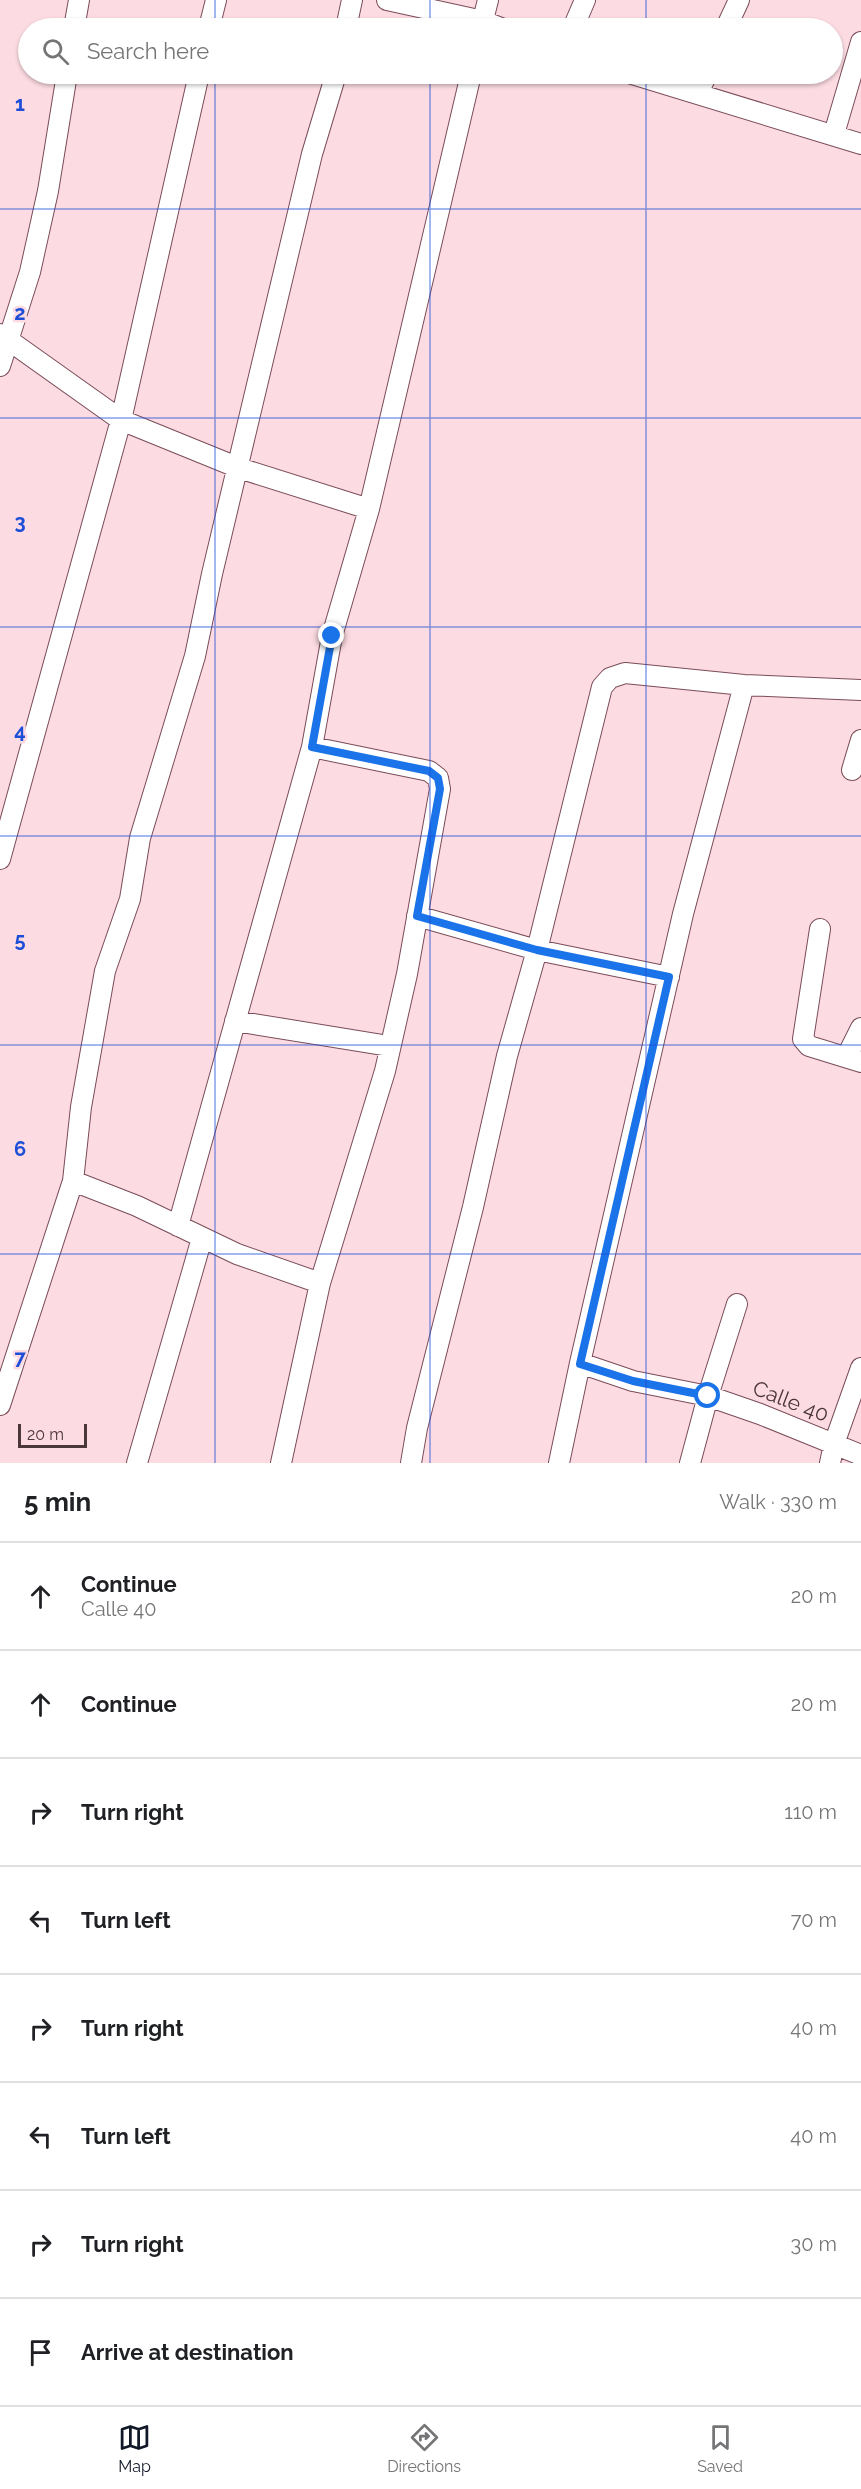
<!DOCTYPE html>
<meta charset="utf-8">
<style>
:root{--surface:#fff;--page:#f6f6f6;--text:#202124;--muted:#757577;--line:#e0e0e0;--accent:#111827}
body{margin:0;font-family:Raleway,sans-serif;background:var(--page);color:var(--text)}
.scale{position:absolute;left:18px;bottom:15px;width:69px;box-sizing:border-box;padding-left:6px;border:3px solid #4b363b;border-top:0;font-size:16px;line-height:21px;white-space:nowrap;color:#4b363b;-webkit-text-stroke:4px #fddbe3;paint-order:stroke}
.stop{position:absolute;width:18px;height:18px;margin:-14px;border:4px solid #1a73e8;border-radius:50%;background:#fff}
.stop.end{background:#1a73e8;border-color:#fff;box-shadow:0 2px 6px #0008}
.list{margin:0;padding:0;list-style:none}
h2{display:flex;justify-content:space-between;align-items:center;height:78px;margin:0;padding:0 24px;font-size:26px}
h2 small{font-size:20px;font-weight:400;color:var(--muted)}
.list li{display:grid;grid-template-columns:39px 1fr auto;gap:18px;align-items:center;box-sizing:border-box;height:108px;padding:0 24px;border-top:2px solid var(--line)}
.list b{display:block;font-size:22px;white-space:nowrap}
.list p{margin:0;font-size:20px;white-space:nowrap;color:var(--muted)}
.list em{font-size:20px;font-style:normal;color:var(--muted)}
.icon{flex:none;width:33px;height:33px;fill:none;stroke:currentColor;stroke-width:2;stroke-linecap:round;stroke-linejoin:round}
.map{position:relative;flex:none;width:861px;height:1463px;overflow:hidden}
.search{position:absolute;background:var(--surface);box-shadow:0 2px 4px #0004;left:18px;right:18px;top:18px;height:66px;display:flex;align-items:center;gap:15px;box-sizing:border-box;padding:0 21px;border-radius:33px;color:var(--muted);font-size:22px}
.sheet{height:942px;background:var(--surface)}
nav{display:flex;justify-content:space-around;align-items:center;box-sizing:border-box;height:84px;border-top:2px solid var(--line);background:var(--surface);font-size:16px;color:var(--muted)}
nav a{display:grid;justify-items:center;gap:3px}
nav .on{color:var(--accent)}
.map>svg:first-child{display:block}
</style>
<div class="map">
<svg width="861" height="1463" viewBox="0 0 861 1463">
<rect width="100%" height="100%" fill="#fddbe3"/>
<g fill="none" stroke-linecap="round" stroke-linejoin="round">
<defs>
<path id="street" d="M387 0 483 21 501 28
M74 28 79 0
M209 28 216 0
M346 28 352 0
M481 28 488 0
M573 28 585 0
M726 28 739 0
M632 74 861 144
M698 93 707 74
M834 134 861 42
M0 334 121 420 239 468 369 509
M0 366 30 272 48 191 67 74
M852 770 861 740
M0 859 121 420 199 74
M417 916 537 950 669 977
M820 929 803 1039 809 1046 861 1062
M235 1021 389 1046
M847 1056 861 1028
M73 1181 137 1206 237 1254 320 1283
M178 1226 312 747 332 636 369 509 471 74
M580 1363 683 914 744 685
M0 1405 73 1181 81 1107 105 971 130 899 140 838 195 656 212 574 312 154 336 74
M137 1463 202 1238
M281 1463 320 1283 385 1071 407 974 440 789 438 778 429 771 312 747
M411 1463 417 1428 473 1207 507 1056 537 950 602 687 610 678 625 673 744 685 861 690
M559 1463 580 1363 633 1381 708 1396 760 1414 861 1455
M690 1463 708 1396 737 1304
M830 1463 834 1444 861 1368"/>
</defs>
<!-- street casing -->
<use href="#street" stroke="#7a4c59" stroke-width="22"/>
<!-- street -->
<use href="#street" stroke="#fff" stroke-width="20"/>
</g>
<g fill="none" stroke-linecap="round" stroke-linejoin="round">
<!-- route -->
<path stroke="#1a73e8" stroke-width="8" d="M332 636 312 747 429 771 438 778 440 789 417 916 537 950 669 977 580 1364 633 1381 708 1396"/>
</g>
<!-- grid -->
<path fill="none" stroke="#1d4ed8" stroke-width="1.5" stroke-opacity="0.55" d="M215 0V28M430 0V28M646 0V28M215 74V1463M430 74V1463M646 74V1463M0 209H861M0 418H861M0 627H861M0 836H861M0 1045H861M0 1254H861"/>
<g text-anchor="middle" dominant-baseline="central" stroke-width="5" stroke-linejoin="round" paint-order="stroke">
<!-- street labels -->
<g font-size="21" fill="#4b363b" stroke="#fddbe3">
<text transform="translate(791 1401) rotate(21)">Calle 40</text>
</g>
</g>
<g font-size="20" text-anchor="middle" font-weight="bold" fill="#1d4ed8" stroke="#fddbe3" stroke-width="5" stroke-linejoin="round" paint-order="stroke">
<text x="20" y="111">1</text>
<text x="20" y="320">2</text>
<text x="20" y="529">3</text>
<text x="20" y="738">4</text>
<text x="20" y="947">5</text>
<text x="20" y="1156">6</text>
<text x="20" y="1365">7</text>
</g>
</svg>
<div class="scale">20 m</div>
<div class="stop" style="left:708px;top:1396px"></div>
<div class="stop end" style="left:332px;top:636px"></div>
<div class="search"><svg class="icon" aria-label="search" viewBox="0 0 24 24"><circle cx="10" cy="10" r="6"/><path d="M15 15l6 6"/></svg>Search here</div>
</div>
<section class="sheet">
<h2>5 min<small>Walk · 330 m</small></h2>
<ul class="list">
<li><svg class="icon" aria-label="ahead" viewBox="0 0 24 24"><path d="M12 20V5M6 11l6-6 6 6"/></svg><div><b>Continue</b><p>Calle 40</p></div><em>20 m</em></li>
<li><svg class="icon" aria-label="ahead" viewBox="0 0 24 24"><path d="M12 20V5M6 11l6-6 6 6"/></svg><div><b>Continue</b></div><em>20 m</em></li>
<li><svg class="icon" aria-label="right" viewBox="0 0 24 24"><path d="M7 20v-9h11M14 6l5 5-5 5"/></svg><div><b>Turn right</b></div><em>110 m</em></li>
<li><svg class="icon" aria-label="left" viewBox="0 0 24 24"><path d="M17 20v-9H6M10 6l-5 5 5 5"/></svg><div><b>Turn left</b></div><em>70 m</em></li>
<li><svg class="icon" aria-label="right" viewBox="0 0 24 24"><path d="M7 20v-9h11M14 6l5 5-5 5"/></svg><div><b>Turn right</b></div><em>40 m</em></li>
<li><svg class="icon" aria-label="left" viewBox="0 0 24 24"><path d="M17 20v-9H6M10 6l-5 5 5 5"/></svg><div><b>Turn left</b></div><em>40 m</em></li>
<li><svg class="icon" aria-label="right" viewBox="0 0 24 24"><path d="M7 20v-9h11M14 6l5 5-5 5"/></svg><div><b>Turn right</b></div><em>30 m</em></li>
<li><svg class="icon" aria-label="arrive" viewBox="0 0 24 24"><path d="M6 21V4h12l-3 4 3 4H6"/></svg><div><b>Arrive at destination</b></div></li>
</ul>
</section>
<nav>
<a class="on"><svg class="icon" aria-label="map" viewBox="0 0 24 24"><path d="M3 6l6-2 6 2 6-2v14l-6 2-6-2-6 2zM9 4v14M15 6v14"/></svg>Map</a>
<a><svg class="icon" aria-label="directions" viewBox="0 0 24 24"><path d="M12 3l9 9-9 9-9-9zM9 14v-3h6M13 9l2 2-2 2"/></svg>Directions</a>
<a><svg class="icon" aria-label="saved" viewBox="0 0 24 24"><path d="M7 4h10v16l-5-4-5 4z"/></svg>Saved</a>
</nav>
